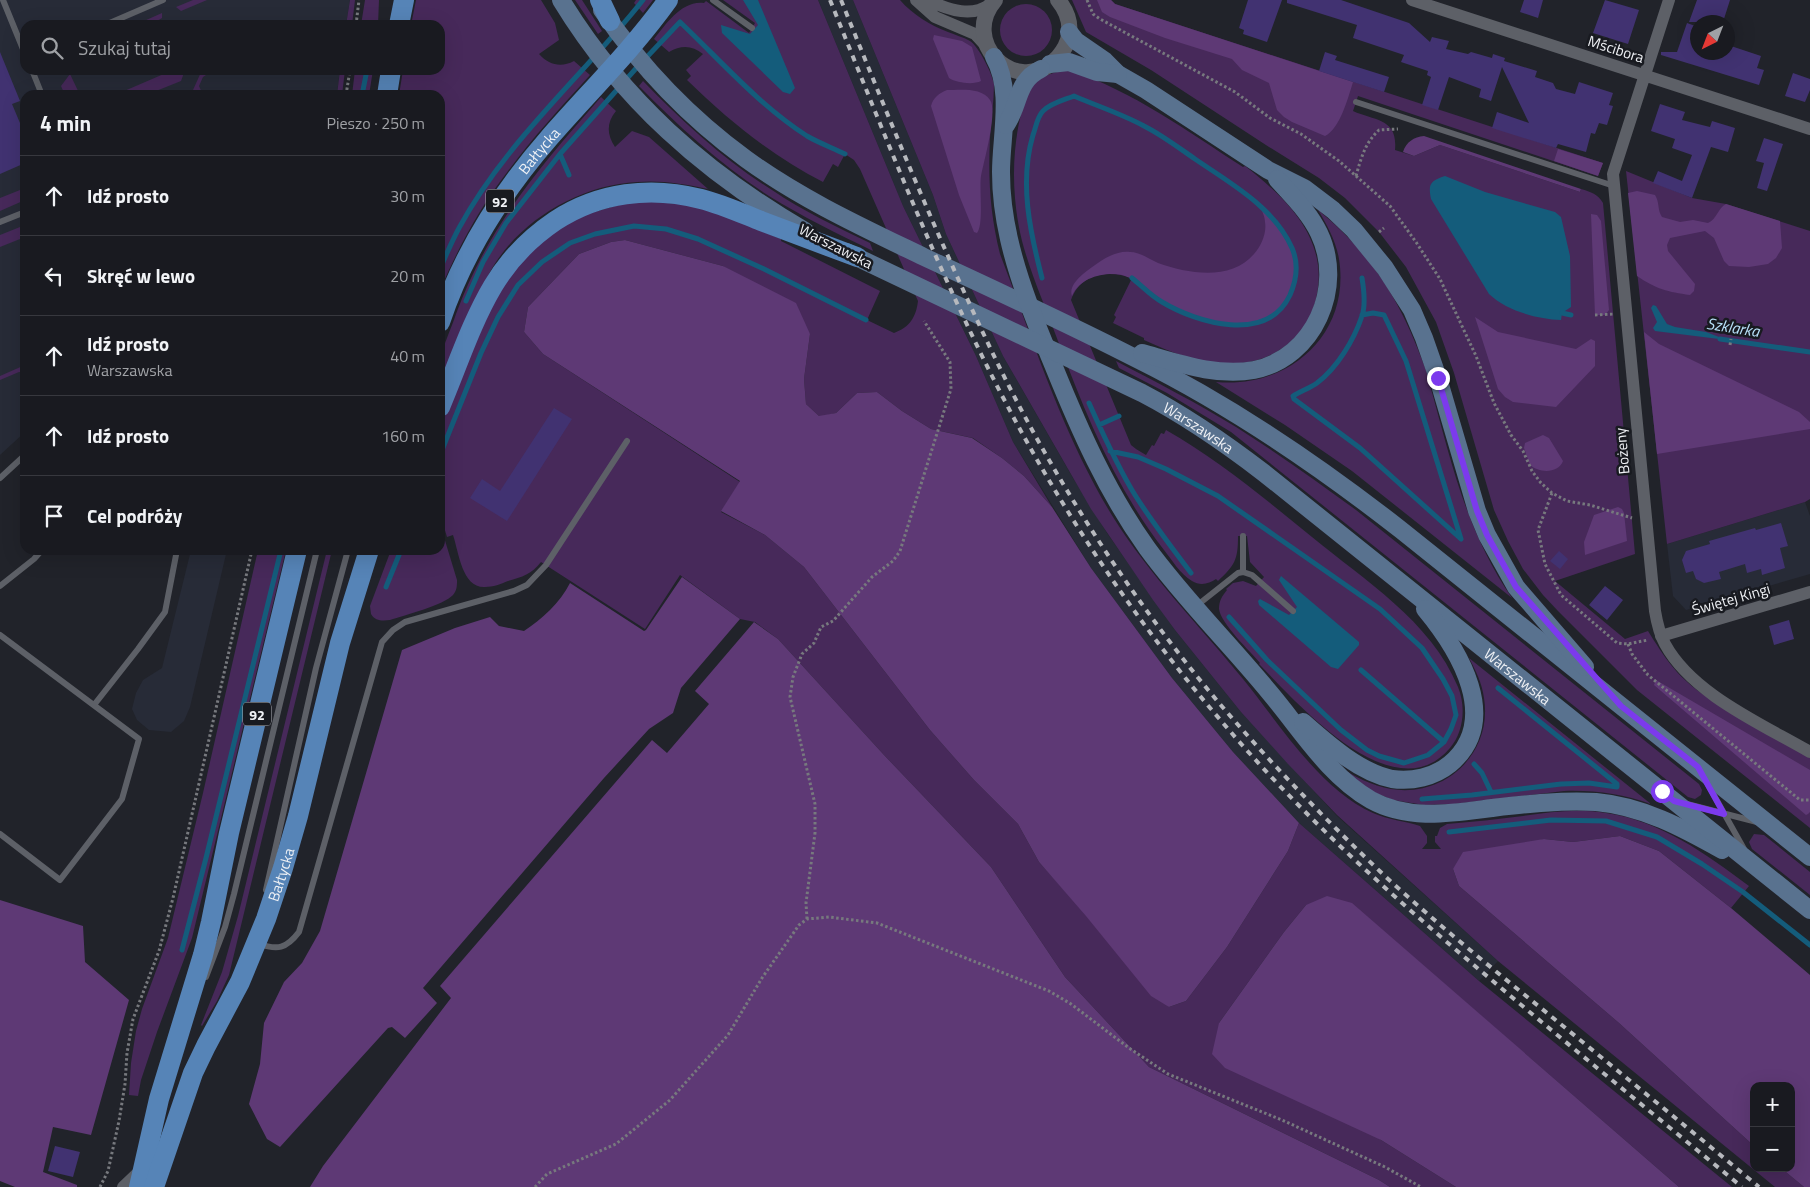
<!DOCTYPE html>
<html lang="pl">
<meta charset="utf-8">
<style>
:root{--surface:#191a20;--page:#26272d;--text:#f1f3f6;--muted:#9fa1a5;--line:#37383e}
body{margin:0;font-family:"Titillium Web",sans-serif;background:var(--page);color:var(--text)}
.controls{position:absolute;right:15px;bottom:15px;display:grid;overflow:hidden;border-radius:10px;box-shadow:0 5px 20px #0002}
.controls button{width:45px;height:45px;display:grid;place-items:center;padding:0;border:0;border-bottom:1px solid var(--line);background:var(--surface);color:var(--text);font:25px sans-serif}
.compass{position:absolute;left:1690px;top:15px;width:45px;height:45px;border-radius:50%;background:var(--surface);box-shadow:0 5px 20px #0002;rotate:222deg}
.stop{position:absolute;width:15px;height:15px;margin:-11px;border:4px solid #7c3aed;border-radius:50%;background:#fff}
.stop.end{background:#7c3aed;border-color:#fff;box-shadow:0 1px 5px #0008}
.list{margin:0;padding:0;list-style:none}
h2{display:flex;justify-content:space-between;align-items:center;height:65px;margin:0;padding:0 20px;font-size:21px}
h2 small{font-size:16px;font-weight:400;color:var(--muted)}
.list li{display:grid;grid-template-columns:32px 1fr auto;gap:15px;align-items:center;box-sizing:border-box;height:80px;padding:0 20px;border-top:1px solid var(--line)}
.list b{display:block;font-size:19px;white-space:nowrap}
.list p{margin:0;font-size:16px;white-space:nowrap;color:var(--muted)}
.list em{font-size:16px;font-style:normal;color:var(--muted)}
.icon{flex:none;width:28px;height:28px;fill:none;stroke:currentColor;stroke-width:2;stroke-linecap:round;stroke-linejoin:round}
.map{position:relative;flex:none;width:1810px;height:1187px;overflow:hidden}
.search{position:absolute;background:var(--surface);box-shadow:0 5px 20px #0002;left:20px;top:20px;width:425px;height:55px;display:flex;align-items:center;gap:12px;box-sizing:border-box;padding:0 18px;border-radius:15px;color:var(--muted);font-size:19px}
.panel{position:absolute;background:var(--surface);box-shadow:0 5px 20px #0002;left:20px;top:90px;width:425px;height:465px;border-radius:15px}
.map>svg:first-child{display:block}
</style>
<div class="map">
<svg width="1810" height="1187" viewBox="0 0 1810 1187">
<rect width="100%" height="100%" fill="#21232a"/>
<!-- built -->
<path fill="#272b37" d="M0 0H350L346 25H25V70H340L337 95H25V432L0 455Z
M818 0H853L933 195 946 234 1003 356 1073 478 1107 533 1175 630 1241 712 1337 816 1498 961 1479 981 1299 823 1233 752 1172 678 1091 568 1013 442 976 356 903 206Z
M1805 502 1810 516V574L1686 610 1673 596 1667 544Z
M191 550H227L190 707 184 721 171 732 149 730 137 720 132 709 136 693 143 680 162 668Z"/>
<!-- green -->
<path fill="#47295a" d="M193 0H207L181 11 176 7Z
M350 0H355L352 25H346Z
M365 0H379L378 25H361Z
M416 0H541L555 23 559 40 539 54C549 65 561 68 574 61L590 75C562 106 533 137 508 171 480 207 458 248 440 290V95H399L403 70H440V25H411Z
M575 0H582L602 31 598 34Z
M636 0H653L643 13 634 3Z
M723 0H818L903 206 976 356 1013 442 1052 507 1024 476 1002 458 973 438 931 429 902 411 877 392 857 393 836 413 820 417 806 404 804 379 810 334 723 266 625 240 611 242 579 254 528 307 524 332 543 354 740 482 721 512 765 535 804 567 930 730 974 780 1018 824 1039 862 1169 1007 1186 1001 1227 947 1288 851 1299 823 1479 981 1732 1187H1679L1352 904 1306 905 1284 932 1219 1023 1381 1140 1456 1187H1390L1379 1180 1149 1067 1065 977 991 867 884 755 778 639 755 622 740 619 680 575 645 629 541 562C532 574 522 577 508 581 501 584 493 587 485 587 462 588 459 553 453 535L447 537 440 514V428L485 317 508 278 537 244 573 218 636 200 700 206 781 239V241L880 291 867 320 894 333C910 327 916 317 918 301L860 169 854 160 845 154 838 167 833 164 823 182C772 156 728 120 687 80L691 76 686 70 703 54C692 45 681 45 669 52L654 39C666 24 682 0 704 3L706 1 749 33 755 23Z
M853 0H900C913 15 930 25 948 32 955 35 963 37 970 41 979 47 992 73 994 84 994 102 991 120 990 138 988 179 990 214 1000 254 1034 343 1063 436 1113 517 1150 576 1199 625 1243 679 1279 723 1320 790 1373 813 1388 820 1405 821 1420 826L1427 836V843L1422 849H1441L1435 842V836H1437L1440 828 1447 824C1473 822 1498 819 1523 816 1550 812 1579 808 1606 813 1661 821 1706 854 1749 886L1731 908 1659 851 1620 836 1573 842 1544 839 1453 869 1459 886 1619 1023 1754 1146V1168H1781L1804 1187H1775L1498 961 1337 815 1288 764 1241 712 1175 630 1153 600 1091 509 1003 356 946 234 933 195Z
M1072 0H1111L1115 4 1603 163 1598 176 1358 96 1353 111C1375 121 1398 118 1395 150L1414 156 1440 145 1580 192 1581 189C1591 192 1598 194 1603 203L1635 554 1555 581 1625 639 1648 631C1665 658 1675 674 1701 693L1810 758V828L1637 690 1558 611 1543 595 1523 569 1508 541 1494 510 1454 373 1436 322 1406 267 1379 232 1345 198 1319 178 1269 147 1151 70 1086 32Z
M1000 30a26 26 0 1 1 52 0a26 26 0 1 1-52 0Z
M162 13V18C153 24 145 25 135 25Z
M173 70H185L181 81 146 95H115Z
M202 70 206 75 203 77 199 86 203 95H193V90Z
M340 70H345L342 95H337Z
M355 70H373L369 95H352Z
M1070 70C1134 92 1187 131 1243 167L1245 166C1285 197 1328 238 1317 294 1315 307 1309 320 1301 331 1286 349 1265 361 1242 363 1207 367 1175 354 1144 340V338L1113 323 1116 317 1114 315 1132 278C1107 270 1081 273 1071 300L1131 445 1136 449 1146 455 1152 445 1154 446 1161 433 1164 434 1166 430C1219 460 1265 499 1312 537 1364 580 1431 621 1458 687 1466 706 1464 732 1450 748 1394 814 1297 703 1259 664L1260 663C1250 651 1221 624 1219 609 1219 601 1222 596 1227 590L1226 589 1233 583 1243 581 1256 586 1264 577 1250 562 1247 536H1238C1238 560 1235 565 1218 581L1216 579C1209 584 1200 586 1192 581 1180 574 1172 560 1164 550 1115 487 1086 415 1058 341 1046 308 1031 275 1022 241 1012 200 1011 155 1021 114 1024 106 1025 95 1030 89 1038 76 1056 71 1070 70Z
M70 74 80 95H65L61 86Z
M643 81C683 122 724 160 772 190 803 211 837 227 870 243L873 251C838 234 803 217 769 196 721 165 679 127 639 86Z
M601 97 616 111C606 123 607 135 615 147L632 131 649 137 708 189C684 184 661 180 637 182 579 185 518 221 490 272 483 285 479 298 473 311 462 335 451 359 440 383 440 376 439 368 440 361 443 345 451 329 456 314 489 225 539 168 601 97Z
M1626 171 1692 198 1726 204 1810 231V499L1805 502 1667 544Z
M25 188V200L0 211V198Z
M1318 210C1379 260 1405 310 1431 384L1430 385C1451 461 1466 531 1512 598L1352 471 1285 425 1216 382C1289 389 1351 334 1339 259 1336 241 1327 225 1318 210Z
M25 225V237L0 247V235Z
M1116 361C1156 382 1197 403 1236 427 1277 453 1316 481 1356 510L1699 784 1702 790 1701 795 1695 799 1688 797 1231 432 1167 393 1119 368Z
M25 365V372H19L0 380V376Z
M440 524 457 580C457 586 457 590 453 595 444 605 405 615 390 620 382 621 375 621 371 614L370 606 391 550H440Z
M258 550H286L192 938 157 1032 141 1080 138 1096 129 1095 131 1063 136 1031 142 1009 168 938 203 793Z
M327 550H332L229 975 217 1001 202 1026 201 1025 222 972 238 916Z
M1469 658 1651 804C1622 794 1595 790 1564 791L1454 804 1424 805 1393 800 1373 792 1338 766C1354 776 1372 786 1391 789 1445 798 1493 753 1484 698 1482 683 1476 671 1469 658Z
M1754 834 1764 835 1810 872V895L1752 849 1749 842Z"/>
<!-- forest -->
<path fill="#5e3975" d="M1097 0H1111L1115 4 1353 82C1348 98 1340 129 1325 136L1292 122 1284 117 1277 110 1269 83 1242 70 1232 59 1165 38 1110 17 1102 12Z
M934 35 962 41 972 47 981 81C973 85 957 83 949 78L933 39Z
M947 90C960 90 982 87 990 100 998 111 984 161 981 176 979 189 984 224 977 233L974 232 959 195 931 106C933 98 939 93 947 90Z
M1424 136 1581 189 1580 192 1440 145 1414 156 1403 152C1406 142 1414 137 1424 136Z
M1558 149 1603 163 1598 176 1554 161Z
M1637 191 1655 195C1660 203 1657 210 1662 217L1680 222 1693 220 1708 223C1717 219 1718 208 1726 204L1780 221 1782 248 1776 258 1768 264 1749 267 1729 266 1724 261 1714 238 1705 231 1670 238 1667 245 1668 251 1695 284 1694 291 1690 295C1668 292 1656 289 1637 276L1628 193Z
M1259 204C1275 222 1291 239 1297 264 1298 271 1295 282 1292 289 1281 315 1263 325 1236 325 1230 325 1223 325 1217 324 1198 320 1177 312 1161 301 1145 292 1136 276 1116 274 1099 273 1079 279 1072 296 1069 288 1076 280 1083 274 1096 264 1113 250 1130 252 1140 252 1149 259 1158 263 1189 274 1231 281 1254 254 1261 246 1267 233 1265 222 1265 216 1261 209 1259 204Z
M1591 214 1597 215 1601 221 1609 310 1605 315H1595Z
M625 240 723 266 796 303 810 334 804 379 806 404 819 416 836 413 857 393 877 392 902 411 931 429 972 438 1002 458 1024 476 1052 507 1091 568 1172 678 1233 752 1299 823 1288 851 1227 947 1186 1001 1169 1007 1151 996 1086 916 1039 862 1018 824 974 780 930 730 804 567 765 535 721 511 740 481 543 354 524 332 528 307 579 254 611 242Z
M1475 317 1498 332 1576 349 1591 339 1595 341V366L1556 407 1513 402 1505 397 1498 389Z
M1644 332 1659 344 1799 412 1810 422V429L1657 454Z
M1543 435 1549 438 1563 461C1558 474 1539 473 1530 465L1524 448 1525 443Z
M1618 507 1622 509 1624 513 1627 541 1585 555 1584 542 1594 515Z
M682 577 740 619 681 688 673 713 649 729 604 778 423 988 437 1003 405 1038 392 1027 388 1028 280 1147 267 1139 249 1104 260 1064 264 1023 284 982 302 963 320 931 402 650 455 628 490 617 499 626 524 631C542 619 560 603 570 583L644 631 646 630Z
M754 622 778 639 884 755 991 867 1065 977 1149 1067 1379 1180 1390 1187H310L323 1166 451 998 440 986 652 740 667 753 709 704 695 691Z
M1656 680 1810 770V812L1808 814 1806 815 1654 685Z
M1620 836 1659 851 1731 908 1810 975V1187H1804L1781 1168H1791V1086H1754V1146L1619 1023 1459 886 1453 869 1463 852 1544 839 1573 842Z
M1327 896 1352 903 1679 1187H1456L1381 1140 1225 1068 1212 1054 1219 1023 1284 932 1306 905Z
M0 900 83 926 85 962 129 1000 91 1135 53 1127 43 1172 77 1185V1187H15L0 1181Z"/>
<!-- water -->
<path fill="#145c7b" d="M743 0H758L795 88 790 94 783 92 722 33 721 25 750 34 758 25Z
M1445 176 1485 192 1555 212 1561 217 1570 256 1571 307 1562 313 1561 320C1537 319 1507 311 1489 294L1431 199C1428 184 1430 181 1445 176Z
M1653 305 1656 306 1667 324 1675 327 1706 332 1727 340 1655 331 1653 328 1657 322 1651 308Z
M1281 576 1359 642V645L1338 669 1331 667 1259 605 1258 601 1260 599 1289 615 1297 607 1279 580Z"/>
<g fill="none" stroke-linecap="round" stroke-linejoin="round">
<!-- stream -->
<path stroke="#145c7b" stroke-width="5" d="M645 59 680 22C721 61 759 105 807 136 819 143 833 148 845 154
M362 95 367 70
M569 175 560 154 639 65
M440 269C446 255 452 241 459 228 506 141 583 76 643 0
M1042 278C1030 232 1019 182 1033 135 1036 127 1037 117 1043 111 1051 103 1064 100 1074 96 1097 106 1122 114 1144 126 1162 135 1179 148 1195 159 1230 183 1274 207 1292 248 1299 264 1297 279 1290 295 1267 344 1197 323 1162 302 1151 296 1142 286 1132 278
M1362 278C1364 290 1366 304 1362 316 1354 340 1337 368 1317 383 1310 388 1301 391 1293 396L1294 399 1360 448 1461 539
M466 301 483 262 506 223 560 154
M1562 313 1571 315
M1362 315 1373 313 1384 315 1406 361 1461 539
M1720 339 1810 352
M1089 403C1103 434 1117 466 1135 495 1152 522 1172 548 1191 573
M1099 425 1119 416
M1110 451 1138 457 1166 469 1218 496 1380 609 1422 648 1443 679 1452 696 1456 715 1451 729 1444 742 1428 755 1404 763 1379 756 1367 750 1341 730 1267 660 1229 617
M440 455 481 353 498 317 518 285 542 262 570 243 595 234 634 226 666 229 698 239 764 269 866 320
M386 587 401 550
M1361 670 1444 742
M1474 764 1482 773 1491 792
M1422 799 1472 795 1561 784 1589 783 1617 787V784L1498 688
M1449 832 1551 820 1606 821 1657 837 1702 864 1743 892 1810 945
M182 950 206 858 281 550"/>
</g>
<!-- building -->
<path fill="#413271" d="M1248 0H1282L1267 42 1243 34 1244 30 1239 28Z
M1287 0H1341L1409 23 1430 42 1432 37 1449 41 1446 49 1468 54 1471 52 1492 58 1493 54 1505 58 1504 61 1537 71 1535 77 1553 83 1556 89 1575 94 1579 82 1613 93 1609 105 1613 106 1607 125 1599 123 1595 134 1591 133 1586 152 1558 144 1556 148 1492 128 1497 112 1529 123 1502 67 1491 101 1479 97 1481 89 1449 77 1438 110 1422 105 1431 77 1427 75 1428 71 1401 62 1404 55 1353 38 1357 25 1287 3Z
M1524 0H1543L1538 18 1520 12Z
M1605 0 1639 10 1628 44 1593 33Z
M1697 0H1730L1723 22H1689Z
M1687 23 1698 27V52H1728V45L1761 56 1757 68 1764 70 1759 85 1661 55V52H1677Z
M0 52 20 101 12 104 25 135V163L0 174Z
M1325 52 1337 56 1335 60 1389 77 1384 92 1319 71Z
M1793 73 1810 79V90L1805 102 1785 96Z
M1660 104 1685 112 1682 120 1710 127 1712 121 1735 128 1728 152 1711 147 1692 198 1653 183 1658 171 1682 181 1692 155 1672 148 1675 139 1651 131Z
M1764 138 1783 144 1767 191 1757 188 1764 163 1756 161Z
M554 408 572 419 507 521 470 498 482 479 500 491Z
M1781 523 1788 546 1780 548 1785 568 1762 575 1761 569 1747 573 1745 564 1719 572 1721 579 1704 583 1696 579 1693 571 1686 573 1682 560 1686 551 1710 544 1709 541 1755 528 1756 530Z
M1559 551 1568 559 1560 569 1550 561Z
M1605 586 1623 600 1607 620 1589 605Z
M1789 620 1794 639 1774 645 1769 626Z
M55 1146 80 1152 73 1177 48 1171Z"/>
<g fill="none" stroke-linecap="round" stroke-linejoin="round">
<!-- path -->
<path stroke="#77797e" stroke-width="3" stroke-dasharray="2.5 2.5" stroke-linecap="butt" d="M1087 0 1093 14 1100 19 1235 92 1270 118 1301 134 1339 161 1390 206 1416 242 1440 279 1476 356 1494 403 1511 435 1523 451 1532 471 1541 483 1552 493 1567 501 1590 505 1632 518
M356 25 359 0
M346 95 350 70
M1356 176C1361 158 1365 143 1379 130L1398 129
M1379 232 1384 228
M1595 315 1615 314
M1730 345 1731 339
M1552 493 1538 530 1545 564 1561 595 1617 643 1628 644 1648 640
M1628 644 1632 654 1648 675 1800 800H1810
M807 919 806 903 815 833V804L790 697 793 677 802 654 814 643 821 627 833 621 872 577 893 561 900 551 951 389 950 362 924 321
M100 1187 108 1171 119 1121 125 1084 127 1053 133 1019 159 951 173 898 252 550
M535 1187 547 1174 616 1144 670 1100 728 1035 762 978 799 925 807 919 829 917 877 923 1049 991 1071 1004 1129 1048 1168 1074 1282 1120 1385 1167 1421 1187"/>
<!-- service -->
<path stroke="#5d6067" stroke-width="6" d="M3 0 25 54
M713 0 752 28
M105 25 163 0
M32 70 42 95
M1356 102 1614 186
M0 222 25 212
M0 478 25 455
M1243 536V572
M0 586 34 559 42 550
M1195 607 1238 573 1243 572 1252 575 1293 611
M0 635 139 739 122 799 60 880 0 834
M94 705 138 649 165 612 177 550
M1706 781 1744 849
M1687 804 1757 822
M266 890 316 668 348 550
M258 944C278 950 286 949 299 932L382 642 393 630 405 622 514 591 527 585 546 565 627 441
M206 977 225 927 234 894 317 550"/>
<!-- minor -->
<path stroke="#5d6067" stroke-width="12" d="M916 0 935 17 975 34 987 47
M927 0C949 10 974 19 993 2
M1412 0 1810 129
M1669 0 1613 174 1655 611C1657 623 1659 633 1665 644 1692 694 1762 724 1810 752
M1661 636 1810 592
M123 1187 143 1168"/>
<!-- tertiary -->
<path stroke="#5d6067" stroke-width="16" d="M995 0C960 41 1013 95 1053 62 1060 56 1065 49 1068 40 1072 25 1067 11 1058 0"/>
<!-- secondary -->
<g stroke="#59728f" stroke-width="18">
<path d="M561 0C622 100 705 173 805 231"/>
<path d="M602 10C641 67 690 118 746 159 801 199 862 227 924 257 995 290 1067 323 1137 359 1232 406 1318 465 1401 530L1810 857"/>
<path d="M1069 32 1076 41 1105 61 1118 74 1146 90 1268 170 1304 188 1333 210 1354 230 1385 268 1412 310 1424 338 1438 378 1477 511 1487 535 1516 587 1585 667"/>
<path d="M994 57C1013 90 1001 136 1001 172 1001 195 1004 217 1009 239 1019 283 1037 326 1054 367 1080 431 1107 492 1147 548 1184 599 1230 644 1270 693 1302 731 1328 775 1371 800 1409 821 1452 813 1492 808 1527 804 1561 800 1596 802 1642 806 1683 828 1722 850"/>
<path d="M1050 64 1069 62 1097 72 1118 74"/>
<path d="M1006 125C1020 104 1016 81 1041 69"/>
<path id="s1" d="M846 252 1142 393C1186 416 1225 443 1264 473L1810 910"/>
<path d="M1142 353C1178 363 1217 377 1254 370 1314 358 1345 287 1319 233 1309 212 1292 196 1277 179"/>
<path d="M1303 722C1328 744 1359 772 1392 779 1412 782 1434 777 1450 764 1502 720 1459 650 1425 609"/>
</g>
<!-- primary -->
<g stroke="#5684b7" stroke-width="20">
<path d="M600 0 610 21"/>
<path d="M399 25 404 0"/>
<path d="M387 95 391 70"/>
<path id="s2" d="M440 322C463 253 502 192 549 138 589 92 633 49 668 0"/>
<path d="M440 407C457 367 471 323 493 286 509 259 530 238 555 221 599 192 651 186 701 199 721 204 741 213 761 221 793 233 825 245 857 257"/>
<path d="M139 1187 159 1099 203 955 211 922 229 833 297 550"/>
<path id="s3" d="M154 1187 193 1073 206 1046 240 982 266 919 283 868 298 816 340 643 369 550"/>
</g>
<!-- rail -->
<path stroke="#b7b9be" stroke-width="4" stroke-dasharray="6 6" stroke-linecap="butt" d="M830 0C880 123 928 247 987 366 1050 493 1130 616 1223 723 1303 817 1394 898 1488 977 1572 1048 1657 1117 1742 1187
M841 0C890 121 939 242 996 360 1056 484 1141 614 1232 718 1281 774 1333 827 1387 878 1444 930 1504 978 1563 1026 1629 1080 1694 1133 1759 1187"/>
</g>
<g fill="none" stroke-linecap="round" stroke-linejoin="round">
<!-- route -->
<path stroke="#7c3aed" stroke-width="6" d="M1438 378 1477 511 1487 535 1516 587 1621 706 1698 767 1724 814 1674 801 1662 791"/>
</g>
<g text-anchor="middle" dominant-baseline="central" stroke-width="5" stroke-linejoin="round" paint-order="stroke">
<!-- shield labels -->
<g fill="#181a20" stroke="#aeb0b5" stroke-width="1">
<rect x="486" y="189.5" width="28" height="23" rx="4"/>
<rect x="243" y="702.5" width="28" height="23" rx="4"/>
</g>
<g font-size="14" font-weight="bold" fill="#eff1f5">
<text x="500" y="201">92</text>
<text x="257" y="714">92</text>
</g>
<!-- street labels -->
<g font-size="15" fill="#eff1f5" stroke="#181a20">
<text transform="translate(1616 49) rotate(18)">Mścibora</text>
<text stroke="none"><textPath href="#s2" startOffset="199">Bałtycka</textPath></text>
<text transform="translate(836 246) rotate(27)">Warszawska</text>
<text stroke="none"><textPath href="#s1" startOffset="394">Warszawska</textPath></text>
<text transform="translate(1622 451) rotate(-95)">Bożeny</text>
<text transform="translate(1731 599) rotate(-16)">Świętej Kingi</text>
<text stroke="none"><textPath href="#s1" startOffset="799">Warszawska</textPath></text>
<text stroke="none"><textPath href="#s3" startOffset="338">Bałtycka</textPath></text>
</g>
<!-- water labels -->
<g font-size="16" font-style="italic" fill="#b9e3fa" stroke="#181a20">
<text transform="translate(1733 327) rotate(9)">Szklarka</text>
</g>
</g>
</svg>
<div class="controls">
<button>+</button>
<button>−</button>
</div>
<svg class="compass" viewBox="-18 -18 36 36"><path d="M0-13l5 13h-10z" fill="#e53935"/><path d="M0 13l5-13h-10z" fill="#9fa1a5"/></svg>
<div class="stop" style="left:1662px;top:791px"></div>
<div class="stop end" style="left:1438px;top:378px"></div>
<div class="search"><svg class="icon" aria-label="search" viewBox="0 0 24 24"><circle cx="10" cy="10" r="6"/><path d="M15 15l6 6"/></svg>Szukaj tutaj</div>
<section class="panel">
<h2>4 min<small>Pieszo · 250 m</small></h2>
<ul class="list">
<li><svg class="icon" aria-label="ahead" viewBox="0 0 24 24"><path d="M12 20V5M6 11l6-6 6 6"/></svg><div><b>Idź prosto</b></div><em>30 m</em></li>
<li><svg class="icon" aria-label="left" viewBox="0 0 24 24"><path d="M17 20v-9H6M10 6l-5 5 5 5"/></svg><div><b>Skręć w lewo</b></div><em>20 m</em></li>
<li><svg class="icon" aria-label="ahead" viewBox="0 0 24 24"><path d="M12 20V5M6 11l6-6 6 6"/></svg><div><b>Idź prosto</b><p>Warszawska</p></div><em>40 m</em></li>
<li><svg class="icon" aria-label="ahead" viewBox="0 0 24 24"><path d="M12 20V5M6 11l6-6 6 6"/></svg><div><b>Idź prosto</b></div><em>160 m</em></li>
<li><svg class="icon" aria-label="arrive" viewBox="0 0 24 24"><path d="M6 21V4h12l-3 4 3 4H6"/></svg><div><b>Cel podróży</b></div></li>
</ul>
</section>
</div>
